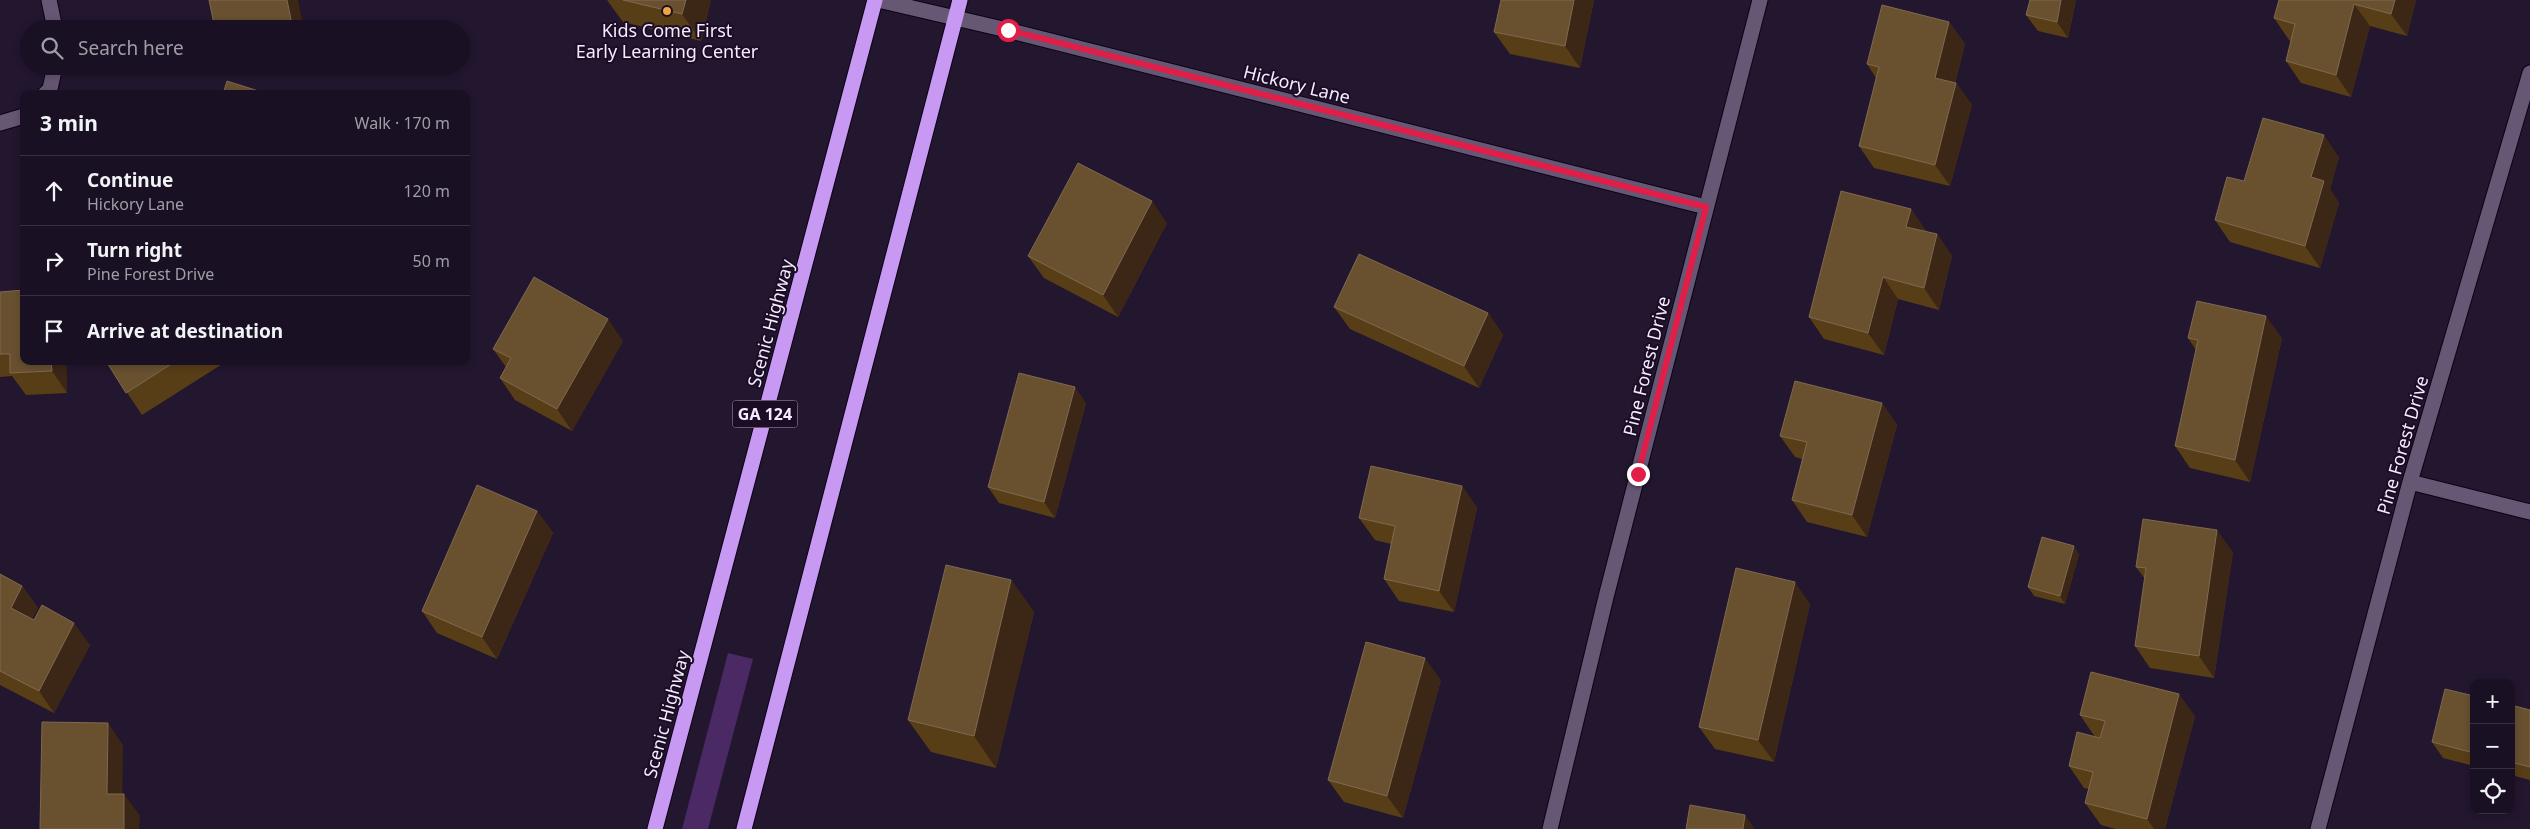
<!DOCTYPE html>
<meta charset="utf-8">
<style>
:root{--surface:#1a1023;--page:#23192b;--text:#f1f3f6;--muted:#9f9da6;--line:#383041}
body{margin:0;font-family:"Noto Sans",sans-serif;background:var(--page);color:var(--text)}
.controls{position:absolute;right:15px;bottom:15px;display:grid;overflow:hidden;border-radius:10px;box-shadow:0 2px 8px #0003}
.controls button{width:45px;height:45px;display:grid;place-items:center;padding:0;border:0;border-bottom:1px solid var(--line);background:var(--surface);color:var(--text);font:25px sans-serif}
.stop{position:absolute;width:15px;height:15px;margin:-11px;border:4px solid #e11d48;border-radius:50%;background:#fff}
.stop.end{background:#e11d48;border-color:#fff;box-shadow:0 1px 5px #0008}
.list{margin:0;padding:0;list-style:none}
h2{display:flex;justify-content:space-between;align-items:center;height:65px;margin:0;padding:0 20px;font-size:21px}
h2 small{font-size:16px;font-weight:400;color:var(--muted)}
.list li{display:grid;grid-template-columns:32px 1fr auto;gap:15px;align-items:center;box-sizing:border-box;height:70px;padding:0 20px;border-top:1px solid var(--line)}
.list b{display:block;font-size:19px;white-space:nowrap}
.list p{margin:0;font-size:16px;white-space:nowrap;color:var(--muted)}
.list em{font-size:16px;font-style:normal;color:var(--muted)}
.icon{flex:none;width:28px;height:28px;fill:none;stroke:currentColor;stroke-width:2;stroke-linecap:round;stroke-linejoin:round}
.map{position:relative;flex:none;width:2530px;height:829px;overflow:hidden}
.search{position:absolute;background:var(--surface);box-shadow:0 2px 8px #0003;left:20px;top:20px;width:450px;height:55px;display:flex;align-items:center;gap:12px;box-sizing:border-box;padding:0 18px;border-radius:28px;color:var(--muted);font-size:19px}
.panel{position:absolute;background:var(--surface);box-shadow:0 2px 8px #0003;left:20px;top:90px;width:450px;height:275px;border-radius:10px}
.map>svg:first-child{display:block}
</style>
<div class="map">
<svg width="2530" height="829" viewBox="0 0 2530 829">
<rect width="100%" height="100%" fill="#23162f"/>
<!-- green -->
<path fill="#4a2964" d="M728 653 753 659 708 829H682Z"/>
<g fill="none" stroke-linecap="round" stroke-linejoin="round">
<defs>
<path id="street" d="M49 0 55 29
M878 0 1007 30 1706 207
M45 94 50 89 55 66
M0 123 24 116
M2410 482 2530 512
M1550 829 1606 597 1760 0
M2318 829 2410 482 2530 73"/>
<path id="highway" d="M655 829 875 0
M744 829 960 0"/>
</defs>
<!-- street casing -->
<use href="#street" stroke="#0d0216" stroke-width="17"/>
<!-- highway casing -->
<use href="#highway" stroke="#0d0216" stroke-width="17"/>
<!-- street -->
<use href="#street" stroke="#665774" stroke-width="15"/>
<!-- highway -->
<use href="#highway" stroke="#c899f2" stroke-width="15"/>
</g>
<!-- wall -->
<path fill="#583e17" d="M607 0H711L701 41 623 22Z
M1594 0 1580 68 1510 54 1494 32Z
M2030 0H2076L2068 38 2038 31 2026 15Z
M2279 0H2416L2407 36 2370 26 2351 97 2301 83 2286 61 2291 41 2289 40 2274 18Z
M1949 22 1965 44 1955 83H1956L1972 105 1950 186 1874 168 1859 146 1876 78 1867 64Z
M2339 157 2330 189 2339 203 2320 268 2230 242 2215 220 2244 181Z
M1911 209 1926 231V232L1937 234 1952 256 1939 310 1898 299 1884 355 1824 339 1809 317Z
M1167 223 1118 317 1044 278 1028 256Z
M0 292 66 361 67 393 26 395 12 376 0 377Z
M1334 307 1488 313 1503 335 1479 388 1350 329Z
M2188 338H2282L2250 482 2190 468 2175 446 2196 350Z
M623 341 572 431 515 400 500 378 506 367 493 349Z
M106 361H227L142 415Z
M1086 403 1055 518 999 503 988 487Z
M1882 403 1897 425 1867 537 1807 522 1792 500 1802 459 1795 457 1780 436Z
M1462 486 1477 508 1454 612 1399 601 1384 579 1391 544 1375 540 1359 518Z
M537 511 553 533 497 659 437 633 422 611Z
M2233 552 2214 678 2150 668 2135 646 2145 579 2136 567Z
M2079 554 2065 604 2034 596 2028 587Z
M0 574 22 586 38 608 32 619 90 645 54 713 0 685Z
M1011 580 1034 612 996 768 931 752 908 720Z
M1810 604 1774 762 1715 749 1699 727Z
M1441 680 1403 818 1344 802 1328 780Z
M2474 696V766L2443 758 2432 742Z
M2511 705 2530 710V780L2511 775Z
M2080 715 2195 716 2165 829H2116L2101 825 2085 803 2089 789 2084 788 2069 766 2095 737Z"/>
<!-- shaded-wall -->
<path fill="#3c2616" d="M287 0H298L304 29H293Z
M686 0H711L701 41 682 14Z
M1574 0H1594L1580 68 1565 46Z
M2061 0H2076L2068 38 2057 22Z
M2395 0H2416L2407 36 2391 14Z
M2354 4 2370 26 2351 97 2336 75Z
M1949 22 1965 44 1950 100 1935 78Z
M1956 83 1972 105 1950 186 1935 165Z
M2324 135 2339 157 2330 189 2339 203 2320 268 2305 246 2311 177Z
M1152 201 1167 223 1118 317 1103 295Z
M1911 209 1926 231 1922 249 1906 227Z
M1937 234 1952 256 1939 310 1924 288Z
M1883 277 1898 299 1884 355 1868 333Z
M1488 313 1503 335 1479 388 1464 366Z
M2266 316 2282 338 2250 482 2235 460Z
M608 319 623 341 572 431 557 409Z
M51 361H66L67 393 52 371Z
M1075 387 1086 403 1055 518 1044 502Z
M1882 403 1897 425 1867 537 1852 515Z
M1462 486 1477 508 1454 612 1439 591Z
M537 511 553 533 497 659 482 637Z
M2217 530 2233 552 2214 678 2199 656Z
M2074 546 2079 554 2065 604 2060 596Z
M1011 580 1034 612 996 768 974 736Z
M1795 582 1810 604 1774 762 1758 740Z
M22 586 38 608 26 630 11 608Z
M74 623 90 645 54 713 39 691Z
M1425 658 1441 680 1403 818 1387 796Z
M2179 694 2195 716 2165 829H2154L2147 819Z
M108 723 123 745 122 816 107 794Z
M124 794 140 816 139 829H124Z
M1745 815 1755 829H1743Z"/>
<!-- building -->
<path fill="#695130" stroke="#7f6950" d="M209 0H287L293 29H215Z
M623 0H686L682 14Z
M1501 0H1574L1565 46 1494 32Z
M2030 0H2061L2057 22 2026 15Z
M2279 0H2395L2391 14 2354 4 2336 75 2286 61 2295 24 2274 18Z
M1882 5 1949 22 1935 78 1956 83 1935 165 1859 146 1879 67 1867 64Z
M227 81 268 94H223Z
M2263 118 2324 135 2311 177 2324 181 2305 246 2215 220 2227 177 2244 181Z
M1078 163 1152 201 1103 295 1028 256Z
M1841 191 1911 209 1906 227 1937 234 1924 288 1883 277 1868 333 1809 317Z
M1359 254 1488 313 1464 366 1334 307Z
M534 277 608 319 557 409 500 378 511 358 493 349Z
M24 290V361H51L52 371 10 373V354H0V292Z
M2197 301 2266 316 2235 460 2175 446 2198 340 2188 338Z
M106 361H176L126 393Z
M1019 373 1075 387 1044 502 988 487Z
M1795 381 1882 403 1852 515 1792 500 1807 442 1780 436Z
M1371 466 1462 486 1439 591 1384 579 1395 526 1359 518Z
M477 485 537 511 482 637 422 611Z
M2143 519 2217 530 2199 656 2135 646 2146 568 2136 567Z
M2042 537 2074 546 2060 596 2028 587Z
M946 565 1011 580 974 736 908 720Z
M1736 568 1795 582 1758 740 1699 727Z
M0 574 22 586 11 608 34 620 42 605 74 623 39 691 0 671Z
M1366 642 1425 658 1387 796 1328 780Z
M2091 672 2179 694 2147 819 2085 803 2093 772 2069 766 2077 732 2100 738 2105 721 2080 715Z
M2445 689 2474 696V753L2432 742Z
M2511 705 2530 710V767L2511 762Z
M42 722 108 723 107 794H124V829H40Z
M1690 805 1745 815 1743 829H1686Z"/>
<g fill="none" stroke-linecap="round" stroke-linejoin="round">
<!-- route -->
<path stroke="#e11d48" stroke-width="6" d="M1008 30 1706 207 1638 474"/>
</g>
<!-- markers -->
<circle fill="#efa73d" stroke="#1a0d25" stroke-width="2" cx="667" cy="11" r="5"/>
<g text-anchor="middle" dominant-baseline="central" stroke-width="4" stroke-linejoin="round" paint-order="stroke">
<!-- shield labels -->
<rect fill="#1a0d25" stroke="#b3a9bd" stroke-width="1" x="732.5" y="400.5" width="65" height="27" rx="4"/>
<g font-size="16" font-weight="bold" fill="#f5ecfe">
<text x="765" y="414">GA 124</text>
</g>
<!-- poi labels -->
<g font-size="18" fill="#f5ecfe" stroke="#1a0d25">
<text x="667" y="30">Kids Come First<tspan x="667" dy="21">Early Learning Center</tspan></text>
</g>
<!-- street labels -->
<g font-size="18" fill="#f5ecfe" stroke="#1a0d25">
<text transform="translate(1297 84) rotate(14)">Hickory Lane</text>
<text transform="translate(770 323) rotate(-75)">Scenic Highway</text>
<text transform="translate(1646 366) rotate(-76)">Pine Forest Drive</text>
<text transform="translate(2402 445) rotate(-74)">Pine Forest Drive</text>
<text transform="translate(666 714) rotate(-75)">Scenic Highway</text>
</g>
</g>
</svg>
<div class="controls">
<button>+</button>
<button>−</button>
<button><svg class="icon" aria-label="locate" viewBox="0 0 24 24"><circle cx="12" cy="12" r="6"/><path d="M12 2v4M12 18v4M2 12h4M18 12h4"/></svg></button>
</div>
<div class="stop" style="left:1008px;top:30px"></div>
<div class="stop end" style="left:1638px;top:474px"></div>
<div class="search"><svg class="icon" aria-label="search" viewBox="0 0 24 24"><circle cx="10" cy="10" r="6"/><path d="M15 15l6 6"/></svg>Search here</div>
<section class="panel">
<h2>3 min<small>Walk · 170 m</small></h2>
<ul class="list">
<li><svg class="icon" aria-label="ahead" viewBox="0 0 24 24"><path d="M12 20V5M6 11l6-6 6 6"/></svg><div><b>Continue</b><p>Hickory Lane</p></div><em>120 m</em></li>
<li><svg class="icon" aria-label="right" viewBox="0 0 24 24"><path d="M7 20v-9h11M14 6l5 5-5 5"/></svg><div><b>Turn right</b><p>Pine Forest Drive</p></div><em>50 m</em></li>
<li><svg class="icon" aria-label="arrive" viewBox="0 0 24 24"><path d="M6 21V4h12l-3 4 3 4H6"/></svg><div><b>Arrive at destination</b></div></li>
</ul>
</section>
</div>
